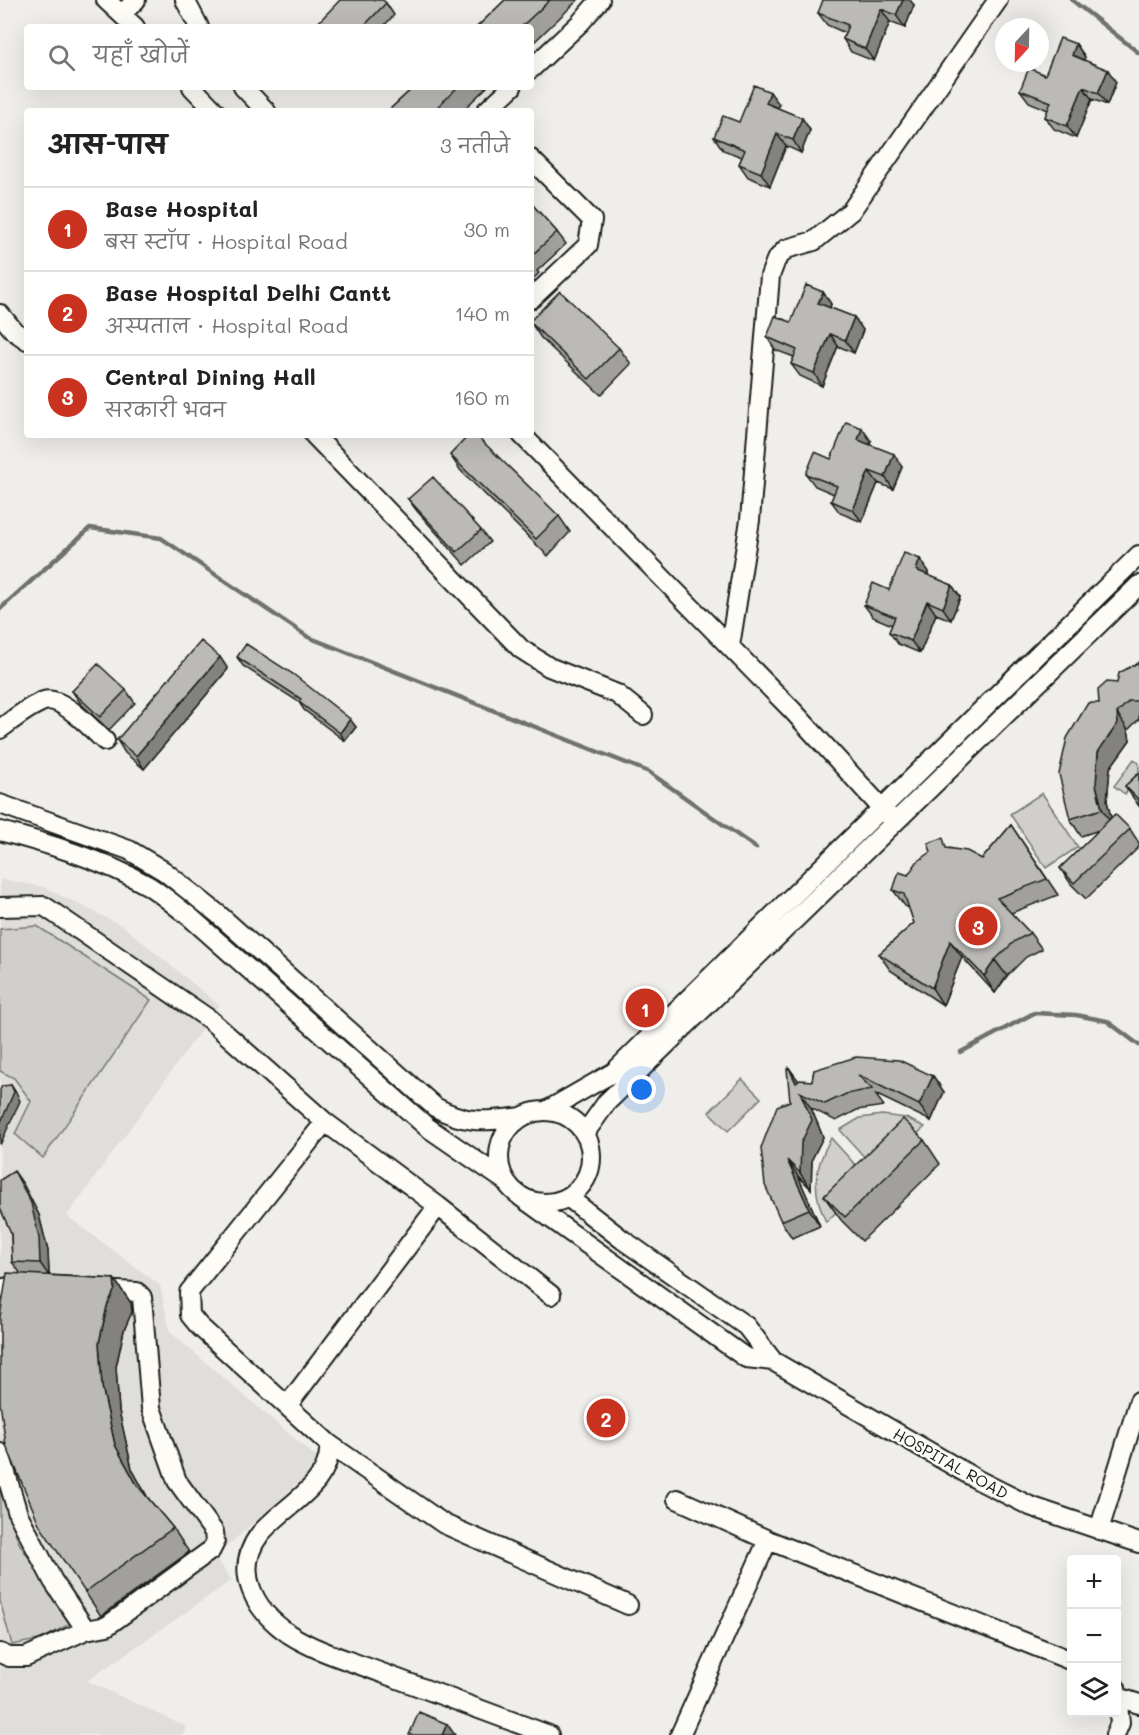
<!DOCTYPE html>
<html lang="hi">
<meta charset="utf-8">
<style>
:root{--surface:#fff;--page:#f2f2f2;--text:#222;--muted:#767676;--line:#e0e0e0;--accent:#c8321e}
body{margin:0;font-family:Mali,"Playpen Sans Deva",sans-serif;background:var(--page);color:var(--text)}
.controls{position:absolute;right:18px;bottom:18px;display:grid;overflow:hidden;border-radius:6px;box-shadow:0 6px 24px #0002}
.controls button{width:54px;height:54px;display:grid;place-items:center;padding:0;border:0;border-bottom:2px solid var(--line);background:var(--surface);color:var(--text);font:30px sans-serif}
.compass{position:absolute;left:995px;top:18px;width:54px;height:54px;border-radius:50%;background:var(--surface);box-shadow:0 6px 24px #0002;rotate:202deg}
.you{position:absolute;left:642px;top:1090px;width:21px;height:21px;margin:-15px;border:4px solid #fff;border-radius:50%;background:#1a73e8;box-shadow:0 0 0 9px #1a73e833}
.badge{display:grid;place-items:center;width:39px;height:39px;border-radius:50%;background:var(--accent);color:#fff;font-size:20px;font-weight:700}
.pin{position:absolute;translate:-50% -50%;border:3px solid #fff;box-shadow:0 2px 6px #0006}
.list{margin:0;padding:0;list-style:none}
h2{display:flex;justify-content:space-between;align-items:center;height:78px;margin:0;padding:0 24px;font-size:26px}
h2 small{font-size:20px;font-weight:400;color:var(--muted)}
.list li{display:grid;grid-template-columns:39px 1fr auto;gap:18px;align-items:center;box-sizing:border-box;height:84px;padding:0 24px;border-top:2px solid var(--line)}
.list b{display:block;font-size:22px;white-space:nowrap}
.list p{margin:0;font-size:20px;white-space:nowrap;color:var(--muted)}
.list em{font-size:20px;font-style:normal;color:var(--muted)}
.icon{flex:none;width:33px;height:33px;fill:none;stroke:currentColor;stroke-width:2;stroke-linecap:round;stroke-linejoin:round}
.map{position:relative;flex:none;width:1139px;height:1735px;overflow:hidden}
.search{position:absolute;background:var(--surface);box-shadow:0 6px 24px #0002;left:24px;top:24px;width:510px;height:66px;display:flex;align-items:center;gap:15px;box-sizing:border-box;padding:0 21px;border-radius:6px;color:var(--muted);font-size:22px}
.panel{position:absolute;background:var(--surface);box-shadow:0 6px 24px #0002;left:24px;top:108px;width:510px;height:330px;border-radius:6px}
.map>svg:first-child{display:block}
</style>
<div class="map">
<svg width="1139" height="1735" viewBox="0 0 1139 1735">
<rect width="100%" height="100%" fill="#f0eeea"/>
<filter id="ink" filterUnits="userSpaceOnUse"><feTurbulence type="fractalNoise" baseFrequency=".0167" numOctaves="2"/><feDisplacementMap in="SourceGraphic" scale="12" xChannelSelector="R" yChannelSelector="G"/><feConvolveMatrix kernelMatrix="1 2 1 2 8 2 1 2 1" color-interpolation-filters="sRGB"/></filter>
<g filter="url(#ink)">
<!-- built -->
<path fill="#e0deda" d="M0 879 44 887 123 926 219 1005 67 1216 160 1285 170 1332 322 1462 215 1557 232 1580 87 1681 187 1727 183 1735H0Z"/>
<!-- green -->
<path fill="#d0cfcc" stroke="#767674" stroke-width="1.5" d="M1134 759 1139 763V777L1125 794 1114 786Z
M1042 793 1078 847 1046 868 1010 814Z
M37 926 151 1000 43 1158 15 1134 31 1101 14 1078 0 1071V929Z
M742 1079 761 1098 728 1131 709 1112Z
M882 1115 906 1118 925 1127 876 1170 840 1130 860 1118Z
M831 1138 869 1180 826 1222C811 1190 814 1168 831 1138Z
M0 1489 19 1543 71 1623 43 1639 12 1645 0 1601Z"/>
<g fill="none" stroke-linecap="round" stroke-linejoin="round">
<!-- stream -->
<path stroke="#706f6d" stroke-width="4.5" d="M1072 0 1139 53
M0 609 90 528 161 538 308 637 649 772 756 848
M961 1052 1034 1013 1076 1015 1107 1021 1139 1045"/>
<defs>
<path id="minor" d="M106 0 135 27
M185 0 199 27
M122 14 136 0
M531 69 580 23 600 0
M192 87 215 111
M243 87 266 111
M486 111 512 87
M531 159 592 220 588 245 531 299
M0 314 14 331 27 340
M314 435 521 649 549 667 617 694 643 715
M522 435 793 711 889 816
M730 646 750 520 770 276 776 260 786 249 814 241 851 211 998 0
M0 729C13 720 29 706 44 701 62 695 92 730 105 741
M0 804 129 850 164 871 218 914 435 1107C468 1125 486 1121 522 1117
M0 831C50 844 103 860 149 886 163 895 177 907 190 917L427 1127 504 1180
M0 907 44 906 209 1019 325 1122 438 1206 551 1295
M499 1157a46 46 0 1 1 92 0a46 46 0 1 1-92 0Z
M546 1111 614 1072 1139 555
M325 1122 189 1292 190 1315 199 1326 329 1444C333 1484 283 1506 260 1534 232 1571 255 1611 289 1634 317 1652 351 1661 382 1673 437 1693 493 1714 549 1735
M585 1133 607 1102 1139 585
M521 1197 746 1358 773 1361
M569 1198 623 1240 746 1326 773 1361 978 1480 1030 1506 1139 1543
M0 1289 17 1285 29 1286
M287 1406 438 1206
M329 1444 444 1524 628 1605
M0 1453 18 1514 53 1581 86 1630
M677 1499 768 1540 1072 1661
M1099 1530 1139 1401
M0 1653 9 1657H26L86 1630 107 1626 211 1550 215 1542 214 1532 177 1481 151 1408 142 1297 137 1292 99 1290
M1118 1697 1139 1704
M680 1735 768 1540
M1115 1735 1120 1723 1116 1688"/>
</defs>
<!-- minor casing -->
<use href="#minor" stroke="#1c1c1c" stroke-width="22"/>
<!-- minor -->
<use href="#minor" stroke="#fdfcf7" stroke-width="18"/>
</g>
<!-- wall -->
<path fill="#a1a09d" stroke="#1c1c1c" stroke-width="1.5" d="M505 0H578L531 45V27H477Z
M386 3 394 15 383 27H314Z
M914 5 905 28 890 22 874 61 851 52 843 39 845 33 827 25 818 13Z
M1076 44 1085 57 1083 60 1116 82 1107 105 1092 99 1076 138 1054 129 1045 117 1048 110 1029 102 1020 90 1045 75Z
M414 87H487L462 111H388Z
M779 104 777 108 802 118 810 130 801 153 786 146 770 186 748 177 739 164 742 157 723 150 714 137 739 122Z
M531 203 557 232 566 244 537 271 539 273 531 281Z
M823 292 831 304 830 308 854 317 863 330 854 353 838 346 822 386 800 376 791 364 794 357 775 350 767 337 791 322Z
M531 323 619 348 631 364 601 395 541 338Z
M871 441 869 445 902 467 893 489 878 483 862 522 840 513 831 501 834 494 815 486 806 474 831 459Z
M450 455 559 516 570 532 548 556 461 471Z
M408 499 481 530 490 542 465 565 417 511Z
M920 559 929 572 927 575 952 585 960 597 951 620 936 614 920 653 898 644 889 632 892 625 873 617 864 605 889 590Z
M237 657 356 727 345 741 304 710 299 702 243 666Z
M1139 662V719L1128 730 1130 740 1110 768 1107 801 1111 818 1130 829 1139 843V847L1086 899 1071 884 1060 868 1099 830 1081 836 1070 819 1099 703Z
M228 669 144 769 125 753 117 740Z
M126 690 135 703 109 730 81 704 72 691Z
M1139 773V806L1125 786Z
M1011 825 1058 895 1011 913 1030 933 1042 949 1026 957 1007 976 995 993 962 957 943 1005 890 970 879 954 914 923 909 908 905 906 893 890 908 875 950 848 982 859Z
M789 1068 798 1081H812L814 1070 933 1076 944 1092 931 1121 875 1094 884 1106 857 1110 836 1121 811 1108 823 1137 812 1159 811 1189 798 1176 820 1226 792 1238 781 1221 790 1101Z
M924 1140 940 1164 862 1241 841 1220 824 1196Z
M23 1184 39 1215 48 1251 49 1275 114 1279 131 1303 132 1312 124 1330 116 1367 119 1411 132 1469 148 1498 173 1528 189 1552 101 1616 85 1592 21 1274 12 1262 11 1233Z"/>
<!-- shaded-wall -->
<path fill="#83827f" stroke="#1c1c1c" stroke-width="1.5" d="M903 0H910L914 5 905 28 896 15Z
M881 9 890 22 874 61 865 49Z
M1076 44 1085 57 1080 68 1072 55Z
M1108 70 1116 82 1107 105 1098 93Z
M1083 87 1092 99 1076 138 1067 126Z
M770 92 779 104 774 115 766 103Z
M802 118 810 130 801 153 793 140Z
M777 134 786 146 770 186 761 173Z
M823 292 831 304 827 315 818 303Z
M854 317 863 330 854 353 845 340Z
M830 334 838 346 822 386 814 373Z
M862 428 871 441 866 452 858 440Z
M894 454 902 467 893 489 885 477Z
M869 471 878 483 862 522 853 510Z
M920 559 929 572 924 583 916 570Z
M952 585 960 597 951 620 943 608Z
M927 601 936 614 920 653 911 641Z
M220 657 228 669 144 769 136 756Z
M1117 713 1128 730 1130 740 1110 768 1107 801 1113 826 1102 809 1096 785 1098 752Z
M350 719 356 727 345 741 340 733Z
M950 941 962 957 943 1005 932 988Z
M995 960 1007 976 995 993 984 976Z
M789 1068 801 1084 796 1083Z
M933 1076 944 1092 931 1121 919 1105Z
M11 1085 17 1094 20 1101 0 1145V1124Z
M800 1092 811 1108 823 1137 812 1159 811 1189 800 1173Z
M787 1160 798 1176 820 1226 809 1209Z
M14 1171 23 1184 39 1215 48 1251 49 1276 40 1263Z
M114 1279 131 1303 132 1312 124 1330 116 1367 119 1411 132 1469 154 1509 137 1485 115 1445 102 1387 99 1343 107 1306Z
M447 1724 455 1735H442Z"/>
<!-- building -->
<path fill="#bbbab6" stroke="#1c1c1c" stroke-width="1.5" d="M340 0H383L386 3 363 27H314Z
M505 0H550L521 27H477Z
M823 0H903L896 15 881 9 865 49 843 39 848 25 818 13Z
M1060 38 1076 44 1072 55 1108 70 1098 93 1083 87 1067 126 1045 117 1051 102 1020 90 1029 68 1045 75Z
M754 85 770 92 766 103 802 118 793 140 777 134 761 173 739 164 745 150 714 137 723 116 739 122Z
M414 87H458L433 111H388Z
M531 203 557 232 531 256Z
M806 285 823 292 818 303 854 317 845 340 830 334 814 373 791 364 797 350 767 337 775 316 791 322Z
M560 291 619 348 589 379 531 323V320Z
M846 422 862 428 858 440 894 454 885 477 869 471 853 510 831 501 837 486 806 474 815 452 831 459Z
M469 435H476L559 516 536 539 450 455Z
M433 477 481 530 457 552 408 499Z
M904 553 920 559 916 570 952 585 943 608 927 601 911 641 889 632 895 617 864 605 873 583 889 590Z
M201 641 220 657 136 756 117 740Z
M246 644 293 674 350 719 340 733 299 702 301 699 237 657Z
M1139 662V701H1129L1117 713 1118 723 1098 752 1096 785 1102 809 1070 819 1059 774 1067 738 1088 703H1099L1098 690 1107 682 1117 683 1119 673Z
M98 664 126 690 100 717 72 691Z
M1139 773V800L1125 786Z
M1115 814 1130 829 1074 883 1060 868Z
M1011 825 1047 879 997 898 1030 933 1015 941 995 960 984 976 950 941 932 988 879 954 914 923 904 894 893 890 899 872 908 875 917 862 931 852 928 843 943 838 946 848 967 851 982 859Z
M856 1057 899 1060 933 1076 919 1105 858 1075 872 1089 846 1094 825 1104 800 1092 812 1120 801 1143 800 1173 787 1160 809 1209 781 1221 765 1185 761 1148 777 1106 790 1101 787 1069 789 1068 796 1083 800 1080 812 1081 814 1070Z
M11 1085 14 1092 0 1124V1090L2 1086Z
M903 1119 924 1140 845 1217 824 1196Z
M14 1171 31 1203 39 1238 40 1263 12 1262 11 1233 0 1208V1180Z
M7 1273 114 1279 115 1289 107 1306 99 1343 102 1387 115 1445 137 1485 173 1528 85 1592 40 1526 6 1445 0 1403V1317Z
M419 1712 447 1724 442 1735H409Z"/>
</g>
<g text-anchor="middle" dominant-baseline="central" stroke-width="4.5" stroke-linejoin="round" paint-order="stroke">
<!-- street labels -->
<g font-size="16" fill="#1c1c1c" stroke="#fdfcf7">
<text transform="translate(951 1463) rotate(29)">HOSPITAL ROAD</text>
</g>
</g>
</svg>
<div class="controls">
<button>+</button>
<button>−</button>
<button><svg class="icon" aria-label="layers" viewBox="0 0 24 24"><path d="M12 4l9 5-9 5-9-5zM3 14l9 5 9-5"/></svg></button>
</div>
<svg class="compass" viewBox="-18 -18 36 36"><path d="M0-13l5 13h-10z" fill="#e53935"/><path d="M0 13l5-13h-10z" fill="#767676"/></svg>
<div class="you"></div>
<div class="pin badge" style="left:645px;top:1008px">1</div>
<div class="pin badge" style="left:606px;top:1418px">2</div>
<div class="pin badge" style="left:978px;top:926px">3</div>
<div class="search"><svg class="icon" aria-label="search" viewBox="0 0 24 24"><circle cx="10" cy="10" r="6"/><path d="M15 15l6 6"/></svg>यहाँ खोजें</div>
<section class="panel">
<h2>आस-पास<small>3 नतीजे</small></h2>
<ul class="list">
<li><span class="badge">1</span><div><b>Base Hospital</b><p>बस स्टॉप · Hospital Road</p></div><em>30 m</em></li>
<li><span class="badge">2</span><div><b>Base Hospital Delhi Cantt</b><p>अस्पताल · Hospital Road</p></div><em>140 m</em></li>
<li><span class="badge">3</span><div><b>Central Dining Hall</b><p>सरकारी भवन</p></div><em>160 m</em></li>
</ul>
</section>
</div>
